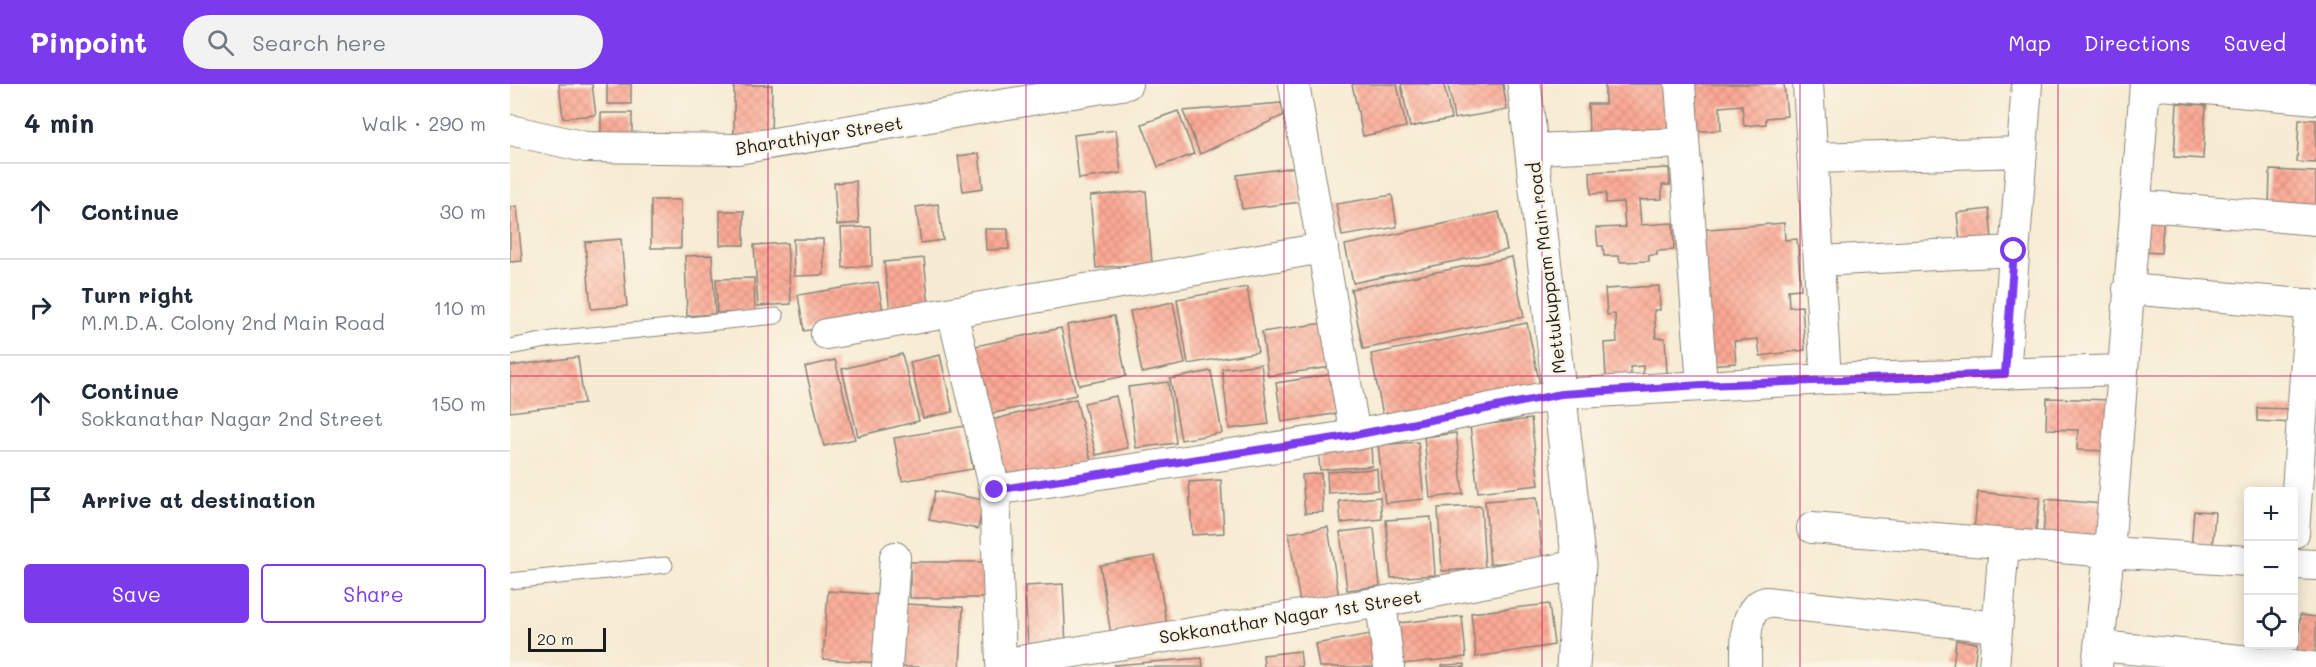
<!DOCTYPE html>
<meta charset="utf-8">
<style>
:root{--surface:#fff;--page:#f2f2f3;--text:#1f2937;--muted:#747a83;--line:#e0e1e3;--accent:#7c3aed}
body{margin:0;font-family:Mali,sans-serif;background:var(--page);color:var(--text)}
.controls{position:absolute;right:18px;bottom:18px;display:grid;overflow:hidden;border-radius:6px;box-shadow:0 3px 15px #0003}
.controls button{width:54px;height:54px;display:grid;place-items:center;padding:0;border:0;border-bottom:2px solid var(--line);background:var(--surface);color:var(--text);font:30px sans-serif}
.scale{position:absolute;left:18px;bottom:15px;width:78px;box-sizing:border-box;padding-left:6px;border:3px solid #1c1c1c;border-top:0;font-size:16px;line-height:21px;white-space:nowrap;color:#1c1c1c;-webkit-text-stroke:4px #fcf5e5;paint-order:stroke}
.stop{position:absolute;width:18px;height:18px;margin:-14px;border:4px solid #7c3aed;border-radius:50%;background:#fff}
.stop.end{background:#7c3aed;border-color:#fff;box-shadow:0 2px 6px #0008}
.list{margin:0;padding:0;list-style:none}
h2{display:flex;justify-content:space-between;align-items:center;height:78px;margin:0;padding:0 24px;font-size:26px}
h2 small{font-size:20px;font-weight:400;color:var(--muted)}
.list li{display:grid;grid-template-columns:39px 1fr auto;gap:18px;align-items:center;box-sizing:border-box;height:96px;padding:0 24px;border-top:2px solid var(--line)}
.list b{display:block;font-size:22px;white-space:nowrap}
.list p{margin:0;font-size:20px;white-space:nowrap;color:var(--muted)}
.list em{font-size:20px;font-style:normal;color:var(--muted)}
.actions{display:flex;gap:12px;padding:18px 24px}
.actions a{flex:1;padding:14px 0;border:2px solid var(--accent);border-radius:6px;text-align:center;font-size:21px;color:var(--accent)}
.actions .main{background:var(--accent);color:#fff}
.icon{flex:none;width:33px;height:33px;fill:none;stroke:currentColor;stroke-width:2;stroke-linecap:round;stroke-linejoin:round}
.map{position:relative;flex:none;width:1806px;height:583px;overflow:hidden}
header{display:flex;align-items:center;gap:36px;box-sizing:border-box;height:84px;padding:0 30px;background:var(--accent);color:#fff}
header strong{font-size:28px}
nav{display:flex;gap:33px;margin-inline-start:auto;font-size:21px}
.search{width:420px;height:54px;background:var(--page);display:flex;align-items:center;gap:15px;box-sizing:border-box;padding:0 21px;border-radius:33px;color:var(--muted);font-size:22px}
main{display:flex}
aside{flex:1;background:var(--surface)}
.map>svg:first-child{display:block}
</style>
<header>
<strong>Pinpoint</strong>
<div class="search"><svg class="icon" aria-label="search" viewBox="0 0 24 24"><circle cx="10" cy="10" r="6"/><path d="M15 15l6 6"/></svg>Search here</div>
<nav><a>Map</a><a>Directions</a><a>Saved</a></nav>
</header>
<main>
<aside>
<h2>4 min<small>Walk · 290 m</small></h2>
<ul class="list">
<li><svg class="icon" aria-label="ahead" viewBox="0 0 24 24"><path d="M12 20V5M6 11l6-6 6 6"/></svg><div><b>Continue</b></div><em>30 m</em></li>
<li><svg class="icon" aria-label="right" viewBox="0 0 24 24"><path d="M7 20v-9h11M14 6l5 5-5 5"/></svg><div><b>Turn right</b><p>M.M.D.A. Colony 2nd Main Road</p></div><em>110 m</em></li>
<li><svg class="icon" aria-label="ahead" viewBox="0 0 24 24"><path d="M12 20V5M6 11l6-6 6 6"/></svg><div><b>Continue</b><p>Sokkanathar Nagar 2nd Street</p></div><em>150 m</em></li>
<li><svg class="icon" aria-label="arrive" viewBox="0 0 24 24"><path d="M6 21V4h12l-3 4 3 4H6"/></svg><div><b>Arrive at destination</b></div></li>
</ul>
<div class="actions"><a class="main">Save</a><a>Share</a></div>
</aside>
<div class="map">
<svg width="1806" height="583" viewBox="0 0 1806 583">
<defs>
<pattern id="building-cross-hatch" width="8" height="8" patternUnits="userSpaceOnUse" patternTransform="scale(1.5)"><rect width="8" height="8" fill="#fba994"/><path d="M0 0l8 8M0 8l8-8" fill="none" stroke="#d7917f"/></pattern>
</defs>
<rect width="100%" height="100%" fill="#fcf5e5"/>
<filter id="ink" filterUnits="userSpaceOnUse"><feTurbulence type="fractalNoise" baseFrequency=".0167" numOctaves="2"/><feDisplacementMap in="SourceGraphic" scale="12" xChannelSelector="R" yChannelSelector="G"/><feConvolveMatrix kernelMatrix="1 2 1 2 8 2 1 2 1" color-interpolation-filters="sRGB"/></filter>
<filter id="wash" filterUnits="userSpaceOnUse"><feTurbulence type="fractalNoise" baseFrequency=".008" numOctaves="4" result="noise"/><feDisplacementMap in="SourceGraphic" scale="24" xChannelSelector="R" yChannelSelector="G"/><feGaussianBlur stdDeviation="1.35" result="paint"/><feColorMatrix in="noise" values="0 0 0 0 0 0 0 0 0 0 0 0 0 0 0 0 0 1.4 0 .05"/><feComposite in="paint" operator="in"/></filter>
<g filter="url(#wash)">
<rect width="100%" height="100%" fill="#f6ebd3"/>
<g id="blocks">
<!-- building -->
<path fill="url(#building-cross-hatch)" d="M49 0H82L86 31 53 34Z
M97 0H121V20H97Z
M842 0H887L896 43 853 52Z
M891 0H934L941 35 900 43Z
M938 0H993L997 26 944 35Z
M1095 0H1162L1161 47 1079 53 1078 20H1095Z
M1177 0H1274L1277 32 1256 34V40L1234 42 1232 21 1210 23 1211 46 1181 48Z
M224 1H262L261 56H224Z
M771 19 774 31 690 70 673 27Z
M1667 19 1696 21 1693 75 1664 73Z
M668 27 684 70 648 83 632 40Z
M91 29H122V55L91 56Z
M1789 35 1806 36V79L1787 78Z
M606 46 611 89 569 95 564 51Z
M469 69 473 104 453 107 448 72Z
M786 83 791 118 732 125 727 91Z
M1159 84 1160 101H1152V115L1129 116 1131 141 1163 139 1164 166 1147 167V171H1139V177L1110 178 1109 172H1094L1093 162H1088L1086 144 1115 143 1113 118 1096 119V109L1081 110 1080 88Z
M1760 86 1806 88V127L1759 125Z
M346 97 349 139 327 141 324 99Z
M636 107 642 179 586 184 580 112Z
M882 111 887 143 832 152 826 120Z
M141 116H171V164H141Z
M428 120 433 156 411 159 406 123Z
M7 122 12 177 0 178V123Z
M1479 125 1483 164 1451 167 1447 129Z
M210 127H234V161H210Z
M989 128 997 166 843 199 835 161Z
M1635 130 1654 131 1651 169 1633 168Z
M1274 139 1275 156 1287 155 1291 205 1278 206 1279 223 1292 222 1295 266 1250 272 1248 255 1224 257 1226 279 1197 281 1187 146Z
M361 143 362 182 333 184 331 144Z
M475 145H498L499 165 476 166Z
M111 155 117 222 81 225 75 158Z
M283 155H313L314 191 284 192Z
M277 159 281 220 248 222 244 161Z
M202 171 205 230 177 232 175 172Z
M1002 173 1014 233 853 265 841 205Z
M414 174 419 222 380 227 374 178Z
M244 194 245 228 207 229 206 195Z
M368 198 374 234 294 247 288 211Z
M1149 202 1150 226H1144L1146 254H1155L1157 289 1133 291V282L1120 283 1121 292 1096 293 1094 259 1107 258 1105 230 1097 231 1095 205Z
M737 203 748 268 678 280 667 215Z
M663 218 675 280 632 289 620 227Z
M604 232 616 292 569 301 557 241Z
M821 238 828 282 758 292 752 248Z
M1017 239 1031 306 874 337 861 270Z
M551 244 566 311 475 331 461 263Z
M392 270 409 337 348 352 332 285Z
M430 271 443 328 413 334 400 278Z
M68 273 74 319 0 328V282Z
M325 276 345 355 314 362 295 283Z
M751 280 759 340 719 345 712 285Z
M701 287 712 349 671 356 660 295Z
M830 289 836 328 772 338 766 299Z
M658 298 666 359 626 364 618 303Z
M606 312 618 364 586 371 574 319Z
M1537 314 1600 316 1598 367 1567 366 1568 346 1536 345Z
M566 315 581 377 492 398 477 337Z
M1747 324 1787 325 1786 339 1747 337Z
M1021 335 1029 401 968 408 960 342Z
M455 342 463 385 392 397 384 354Z
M946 349 953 410 920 414 914 353Z
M908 358 914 415 875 419 868 361Z
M861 359 862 382 810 386 808 363Z
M867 385 868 406 818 409 817 388Z
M811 389 813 428 795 429 792 391Z
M711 396 714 449 682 451 679 398Z
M425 407 474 416 468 445 419 436Z
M1468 408 1530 414 1525 453 1464 446Z
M870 413 872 435 831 439 829 417Z
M1027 413 1032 475 980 480 975 417Z
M1536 415 1592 420 1589 457 1533 452Z
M971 422 975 484 932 487 928 424Z
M1684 427 1705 428 1702 468 1681 466Z
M921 433 925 491 881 494 876 436Z
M818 443 829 514 790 520 779 449Z
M864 444 870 502 837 506 830 448Z
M645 472 657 542 601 551 590 481Z
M400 478H474V514H400Z
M553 500 556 561 518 563 515 502Z
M318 507 374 511 369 579 313 575Z
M395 520 453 523 450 583H392Z
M1039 520 1044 561 966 573 961 529Z
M1790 531 1806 533V572L1787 571Z
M952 532 956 573 893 580 889 539Z
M866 549 872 583H809L805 560Z
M1446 556 1467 559 1464 583H1443Z
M790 567 792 583H754L753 571Z
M692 574 693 583H604V581Z
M955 580V583H932V581Z"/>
</g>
</g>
<g filter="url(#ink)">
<use href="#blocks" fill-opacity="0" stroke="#898478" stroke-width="1.5"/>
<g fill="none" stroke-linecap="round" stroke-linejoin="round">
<defs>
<path id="service" d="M0 263 42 255 266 232
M0 497 155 481"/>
<path id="minor" d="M784 0 845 351
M1170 0 1192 301
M1298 0 1316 295
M1641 0 1806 15
M0 46 75 63 228 65 617 0
M1022 65 1174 59
M1303 74 1512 68
M1625 121 1806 136
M1309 177 1504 167
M1618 205 1806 221
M442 228 485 406 491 580 871 518 1069 481
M316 250 813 164
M1495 290 1517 0
M485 406 845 351 1051 310 1316 295 1612 286
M1302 444 1599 468 1738 477
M1784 449 1800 220
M1784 480 1806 481
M871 518 879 583
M1590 562 1801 583
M377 583 385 473
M1236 583C1237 562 1231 525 1256 518L1487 543
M1484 583 1494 460
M1587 583 1599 468 1635 0"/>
<path id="secondary" d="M1014 0 1069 481 1063 583"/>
</defs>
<!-- service casing -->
<use href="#service" stroke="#898478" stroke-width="17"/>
<!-- minor casing -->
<use href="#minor" stroke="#898478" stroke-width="32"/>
<!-- secondary casing -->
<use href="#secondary" stroke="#898478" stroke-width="35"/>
<!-- service -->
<use href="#service" stroke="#fff" stroke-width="15"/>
<!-- minor -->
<use href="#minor" stroke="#fff" stroke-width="30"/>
<!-- secondary -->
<use href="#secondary" stroke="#fff" stroke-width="33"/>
</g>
</g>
<g fill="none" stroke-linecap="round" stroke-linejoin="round" filter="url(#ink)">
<!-- route -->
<path stroke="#7c3aed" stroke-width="8" d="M485 406 845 351 1051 310 1192 301 1495 290 1504 167"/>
</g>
<!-- grid -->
<path fill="none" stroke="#c2185b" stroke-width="1.5" stroke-opacity="0.55" d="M258 0V583M516 0V583M774 0V583M1032 0V583M1290 0V583M1548 0V583M0 292H1806"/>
<g text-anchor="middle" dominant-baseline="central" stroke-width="5" stroke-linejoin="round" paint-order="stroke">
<!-- street labels -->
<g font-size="18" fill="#1c1c1c" stroke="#fcf5e5">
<text transform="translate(309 51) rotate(-9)">Bharathiyar Street</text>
<text transform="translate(1036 184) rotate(-97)">Mettukuppam Main road</text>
<text transform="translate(780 532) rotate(-9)">Sokkanathar Nagar 1st Street</text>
</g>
</g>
</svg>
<div class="controls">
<button>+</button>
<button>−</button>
<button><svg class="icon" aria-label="locate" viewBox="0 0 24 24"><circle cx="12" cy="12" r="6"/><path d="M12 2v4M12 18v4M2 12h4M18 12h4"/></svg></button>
</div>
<div class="scale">20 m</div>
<div class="stop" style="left:1504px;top:167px"></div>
<div class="stop end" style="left:485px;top:406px"></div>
</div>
</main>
